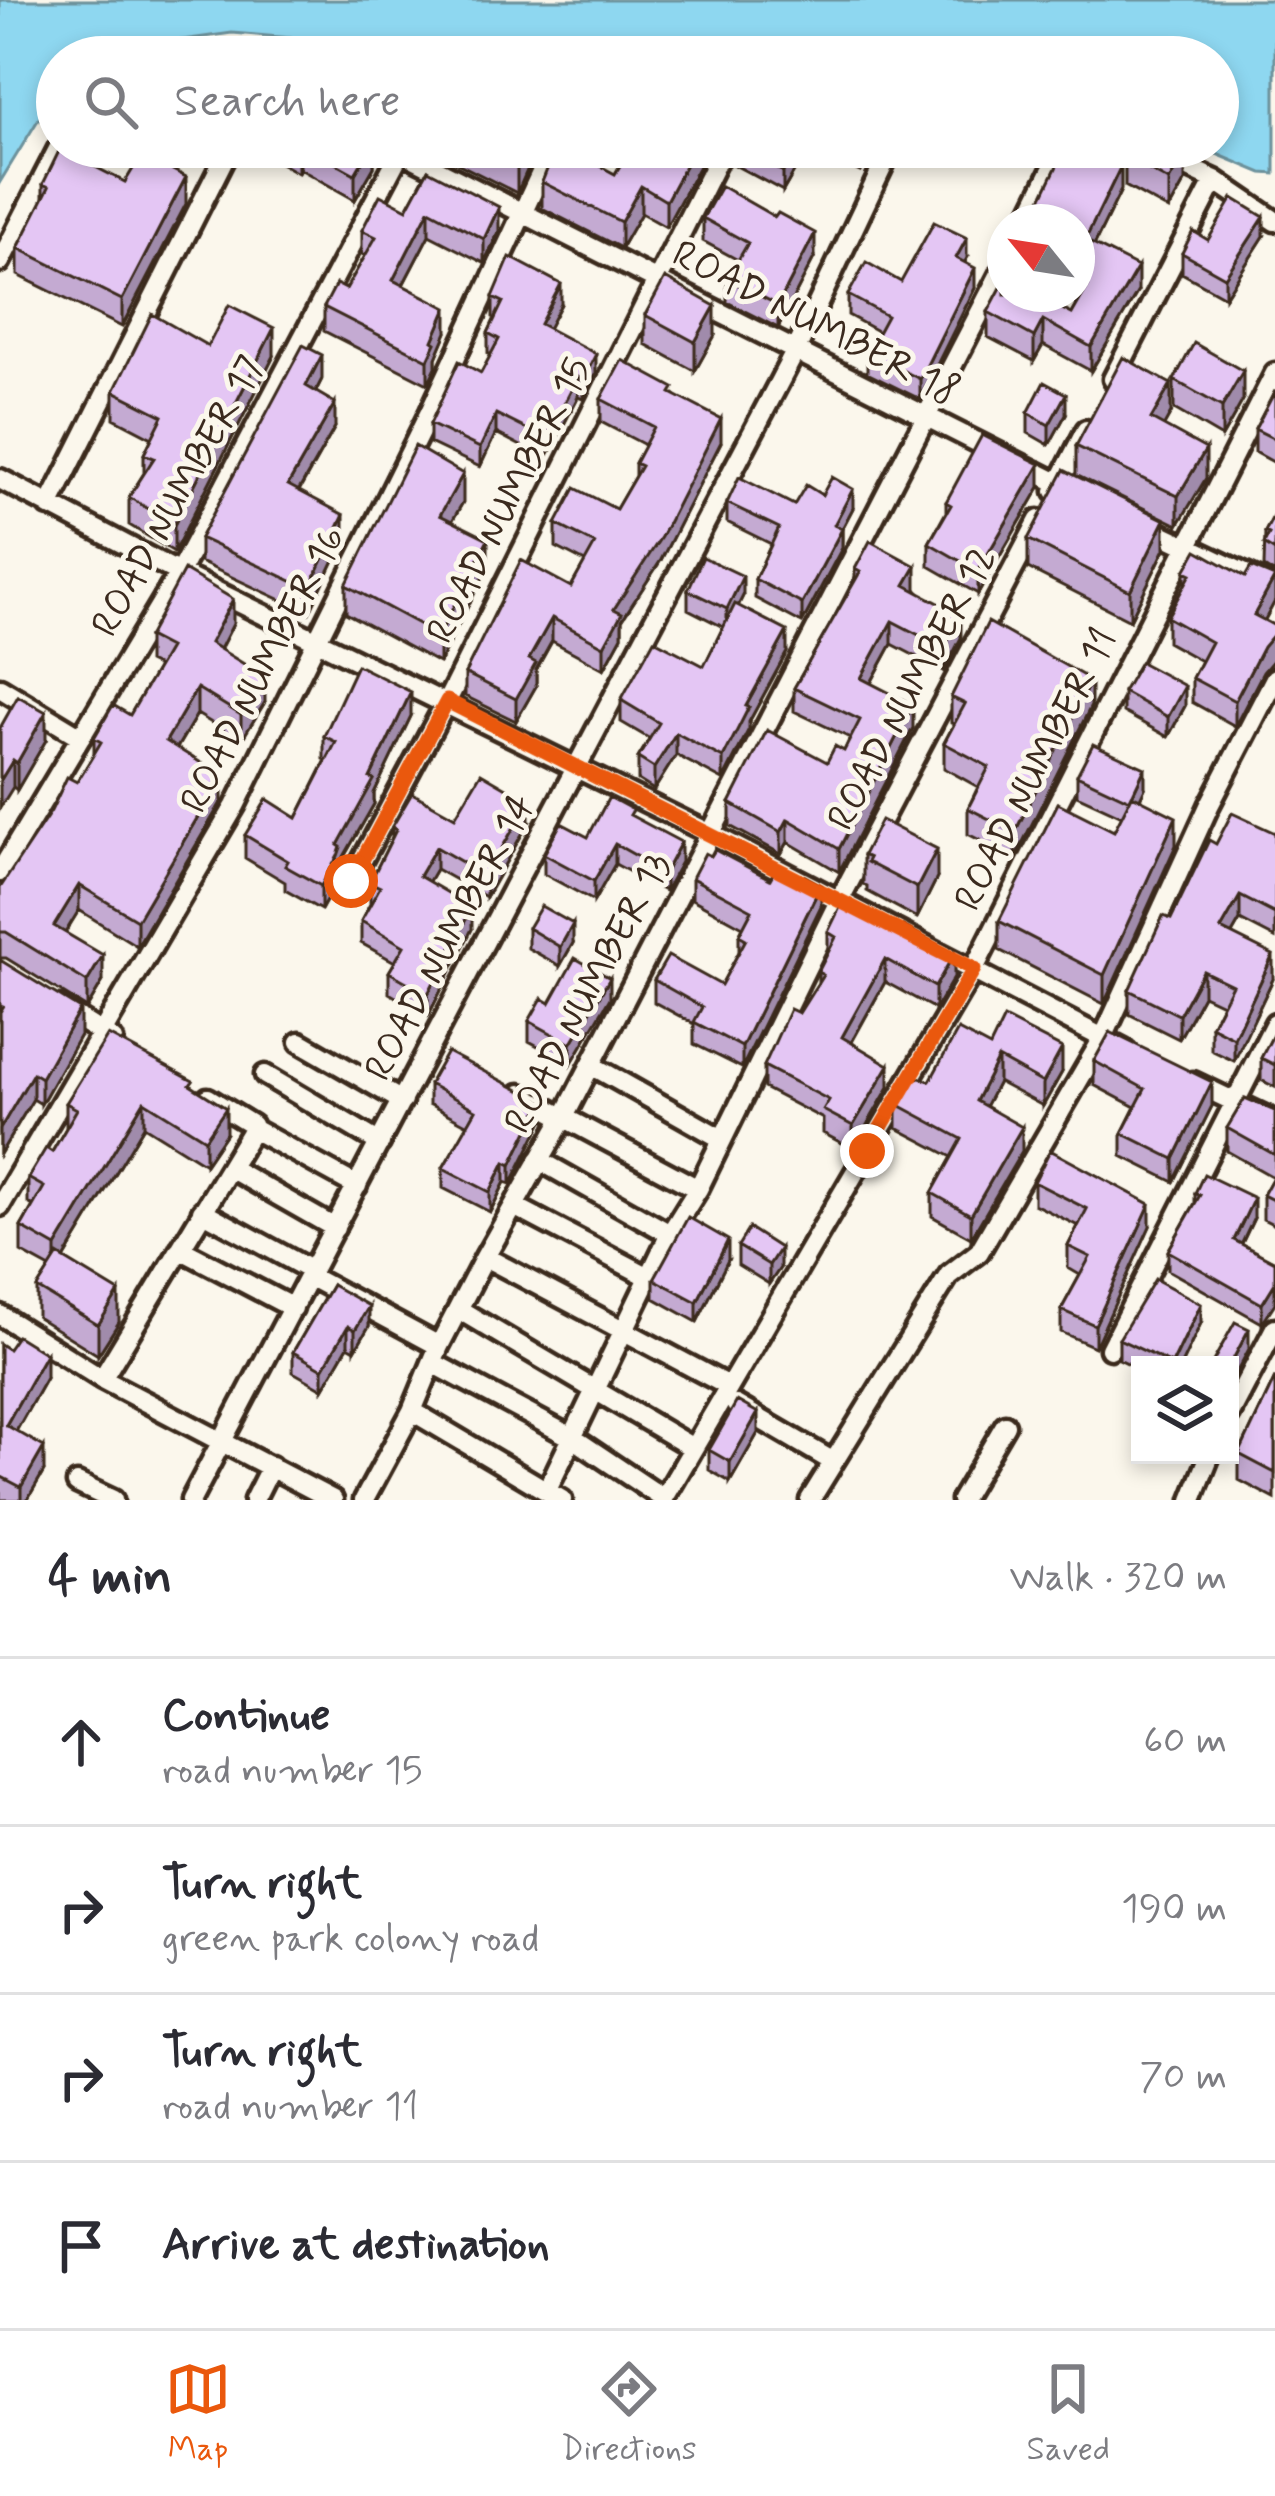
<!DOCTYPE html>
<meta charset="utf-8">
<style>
:root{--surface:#fff;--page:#f2f2f3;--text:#2b2b33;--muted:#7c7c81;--line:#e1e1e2;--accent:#ea580c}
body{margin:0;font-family:Mynerve,sans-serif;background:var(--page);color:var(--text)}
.controls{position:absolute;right:36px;bottom:36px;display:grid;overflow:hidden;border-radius:0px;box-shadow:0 6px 18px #0003}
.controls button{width:108px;height:108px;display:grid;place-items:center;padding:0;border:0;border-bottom:3px solid var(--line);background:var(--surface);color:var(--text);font:60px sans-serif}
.compass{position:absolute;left:987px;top:204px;width:108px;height:108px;border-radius:50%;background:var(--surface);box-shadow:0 6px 18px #0003;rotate:300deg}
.stop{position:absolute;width:36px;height:36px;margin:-27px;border:9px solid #ea580c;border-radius:50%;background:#fff}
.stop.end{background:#ea580c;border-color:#fff;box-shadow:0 3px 12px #0008}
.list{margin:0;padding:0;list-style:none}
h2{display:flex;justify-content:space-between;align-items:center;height:156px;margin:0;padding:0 48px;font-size:51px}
h2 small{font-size:39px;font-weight:400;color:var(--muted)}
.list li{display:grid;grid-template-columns:78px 1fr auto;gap:36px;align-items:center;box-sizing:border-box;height:168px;padding:0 48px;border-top:3px solid var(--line)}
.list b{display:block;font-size:45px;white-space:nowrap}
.list p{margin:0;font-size:39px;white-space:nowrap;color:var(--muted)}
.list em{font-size:39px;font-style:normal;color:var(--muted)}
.icon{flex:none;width:66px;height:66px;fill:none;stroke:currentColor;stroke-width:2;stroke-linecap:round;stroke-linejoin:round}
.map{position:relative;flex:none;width:1275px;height:1500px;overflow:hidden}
.search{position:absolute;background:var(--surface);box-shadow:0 6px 18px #0003;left:36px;right:36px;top:36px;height:132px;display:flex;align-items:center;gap:30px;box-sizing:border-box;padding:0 42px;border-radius:66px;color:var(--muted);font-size:45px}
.sheet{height:828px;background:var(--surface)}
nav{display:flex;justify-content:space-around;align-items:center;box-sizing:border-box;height:168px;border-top:3px solid var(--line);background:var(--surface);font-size:33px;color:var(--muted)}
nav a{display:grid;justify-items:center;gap:6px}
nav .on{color:var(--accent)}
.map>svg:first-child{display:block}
</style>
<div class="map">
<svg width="1275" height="1500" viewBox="0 0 1275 1500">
<rect width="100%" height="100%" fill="#fbf7ec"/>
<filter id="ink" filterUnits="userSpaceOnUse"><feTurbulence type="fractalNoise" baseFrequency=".00833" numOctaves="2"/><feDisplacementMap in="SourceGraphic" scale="24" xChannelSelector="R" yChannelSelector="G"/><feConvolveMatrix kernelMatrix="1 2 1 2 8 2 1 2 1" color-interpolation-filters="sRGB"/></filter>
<g filter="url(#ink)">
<!-- water -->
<path fill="#8ed7f0" stroke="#6d929c" stroke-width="3" d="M0 0H1275V174L1262 173 1200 147H1218V57L509 56 232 33 105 51 97 57H57V89L0 182Z"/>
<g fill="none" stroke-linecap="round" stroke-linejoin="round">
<defs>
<path id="street" d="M392 147 1068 488
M1143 147 1215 180 1275 221
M1026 222 1063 147
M0 262 59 147
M1113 379 1215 180
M0 479 179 573 711 834 1124 1049
M1055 491 1086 430
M49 506 230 147
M1147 527 1275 588
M0 688 81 737
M0 872 179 573 403 147
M351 881 447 701 724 147
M60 1007 113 1040
M300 1042 402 1101
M591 1065 722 1139
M265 1075 380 1143
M1193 1082 1275 1121
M520 1094 698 1189
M253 1129 357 1186
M539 1160 670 1234
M230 1168 335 1228
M0 1206 235 806 430 412 553 147
M514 1206 649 1277
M202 1211 312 1271
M180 1249 293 1308
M485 1257 728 1386
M309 1276 439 1346
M458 1309 693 1448
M0 1315 102 1379 333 1500
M1110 1349 1275 1023
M433 1363 573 1438 664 1499
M102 1379 251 1132 252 1125 208 1098
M736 1405 832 1461
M412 1411 562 1500
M1230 1414 1275 1328
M77 1483 113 1500
M547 1490 670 1234 698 1189 840 899 1039 520
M191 1500 795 352 892 147
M254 1500 271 1466
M364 1500 412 1411 439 1346 485 1257 564 1117 1005 264
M663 1500 974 969 1275 373
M810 1500 949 1275 979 1252 1103 1038 1209 806 1275 678
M961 1500 1005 1425
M1192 1500 1210 1455"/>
</defs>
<!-- street casing -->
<use href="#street" stroke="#3b2a1e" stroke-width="27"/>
<!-- street -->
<use href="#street" stroke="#fbf7ec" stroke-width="18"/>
</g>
<!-- wall -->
<path fill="#c4aad2" stroke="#3b2a1e" stroke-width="3" d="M252 147H374V167L355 200 300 169 298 173Z
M425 147H533V157L517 193Z
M607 147H706V153L666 227 641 213 621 248 542 208V182L615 174 625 157Z
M731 147H790L795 170 783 191 731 163Z
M810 147H871V151L860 172Z
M1125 157 1185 181 1169 210 1125 186Z
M428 170 499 231 484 263 429 235 403 285 447 332 436 358V367L428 384 324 331V307L346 289 365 256 362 254V230L407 209Z
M125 182 186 204 122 327 18 275V248L43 200V184Z
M1121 190 1094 245 1138 291 1091 371 1043 345 1034 361 988 337V312L1072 314 1077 305 1068 300V294H1077V222Z
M775 217 815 256 778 328 727 302V279L738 260 703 241V218Z
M1264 236 1225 297 1182 273V253L1208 240Z
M967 258 964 262 975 288 920 399 867 373V353L879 332 848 315V295L901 282Z
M493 297 561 304 548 328 596 373 583 399 578 397 546 459 496 433 480 467 430 443V424L481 373 491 355 488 353V333L495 318 493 317Z
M645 315 715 335 695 371 645 344Z
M208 346 274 356 174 552 129 525V497L144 473V454L152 438 114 418V391Z
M322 379 316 391 335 427 299 491 344 539 309 613 200 562V538Z
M1174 380 1243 400 1222 437 1174 409Z
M1275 391V463L1255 452V429Z
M674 394 721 442 661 560 622 620V636L604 669 552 641 536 670V686L516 721 465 696V673L571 587 585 562 556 547V524L616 509 635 476V463L645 445 601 422V399Z
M1028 413 1066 414 1049 445 1028 433Z
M1171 413 1163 426 1206 478 1178 525 1076 475V446Z
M1040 487 978 594 929 566V543L946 512V502Z
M822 495 853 508 842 529V548L802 623 755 598V579L771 544 727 522V503L794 505Z
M463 502 452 521 488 567 439 663 346 613V585Z
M1275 513V574L1264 567 1265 532Z
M1028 539 1165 549 1130 620 1028 568Z
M855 569 916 589 961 638 944 671 892 644 871 683 913 728 839 872 788 842 781 854 730 826V803L827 762 844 751 850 738 794 711V688L855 581Z
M1185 571 1275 601 1264 621 1275 626V658L1263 672 1235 726 1192 702V678L1201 661 1167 642V617L1185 585Z
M688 590 743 596 738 606 787 652 749 722V729L723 780 676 755 654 790 638 780V758L650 739 621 722V700L704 666 723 627 688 609Z
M233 624 220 649 265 702 241 741 197 714 177 748 222 801 137 946 79 910 65 932 103 981 87 1008 6 958H0V888L77 782 94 755V738L130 715 158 667 148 662V637Z
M1123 692 1185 706 1168 737 1123 712Z
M951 697 1091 706 1015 858 968 834V808L978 787 944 768V743L954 724 951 723Z
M411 716 374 793V804L341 862V871L338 879 321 910 285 890V882L245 858V835L297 818 326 760 324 759V736Z
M0 728 46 740 17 790 13 787Z
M1077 775 1145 788 1140 799 1176 845 1104 1004 999 950V921L1114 831 1122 816 1077 795Z
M455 817 529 822 486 897 436 869 428 882 472 929 428 1016 389 993V972L395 962 361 943V921L370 904V882L392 838V827Z
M633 817 681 862 665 891 615 864 594 901 544 874V854L588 837Z
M1275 833V938L1240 920 1232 934 1273 979 1234 1061 1211 1050V1026L1222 1004 1203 995 1179 1039 1129 1014V990L1216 844Z
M863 855 937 878 917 918 867 891V886L863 884Z
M692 878 821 906 742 1068 694 1044V1024L654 1002V980L721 985 739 952V935L743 927 692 899Z
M528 928 573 943 560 966 528 948Z
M828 932 954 977 935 1009 885 982 852 1042 889 1087 853 1149 823 1133V1119L764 1088V1066L818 983V972L828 954Z
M0 960 80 1035 41 1104 33 1099 0 1154Z
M610 998 571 1064 529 1041V1021Z
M1275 1031V1087L1261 1080V1058Z
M990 1047 1062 1072 1043 1106 998 1082 985 1106 1022 1151 971 1238 932 1216V1193L952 1157 897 1128V1104L930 1081Z
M1094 1061 1212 1106 1174 1182 1122 1156V1133L1135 1107 1094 1085Z
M429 1084 542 1122 511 1184 505 1182 490 1212 443 1188V1168L468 1125 429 1104Z
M193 1087 226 1133 205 1164 144 1126 64 1259 119 1322 98 1355 37 1317V1288L50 1268 21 1252V1227L33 1206 28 1203V1178L52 1152 66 1128V1103Z
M1275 1111V1225L1263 1219V1195L1273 1177 1227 1151V1128Z
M1034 1182 1150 1226 1095 1347 1061 1332V1310L1080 1275 1068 1268V1246L1078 1226 1034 1204Z
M1195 1193 1254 1218 1241 1245 1275 1262 1262 1323 1168 1270V1251L1195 1203Z
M738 1246 780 1268 769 1284 738 1265Z
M728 1260 697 1322 654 1298V1279Z
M332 1285 369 1326 355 1350 348 1346 323 1389 293 1372V1352Z
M1201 1323 1181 1365H1140V1369L1119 1359V1339Z
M0 1344 46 1378 16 1431 44 1471 27 1500H0Z
M1275 1378V1499L1239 1480V1454Z
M758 1433 730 1482 709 1470V1450Z"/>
<!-- shaded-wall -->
<path fill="#a08bab" stroke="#3b2a1e" stroke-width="3" d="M300 147V169L298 173V148Z
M371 147H374V167L355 200V174Z
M526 147H533V157L517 193V167Z
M695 147H706V153L666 227V201Z
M863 147H871V151L860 172V152Z
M795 150V170L783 191V172Z
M1185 152V181L1169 210V181Z
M1121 166V190L1085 264V240Z
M186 177V204L122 327V300Z
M641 186V213L621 248V222Z
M499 207V231L484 263V239Z
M429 210V235L393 304V280Z
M1264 217V236L1225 297V277Z
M815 233V256L778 328V305Z
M967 238V258L956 278V258Z
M1138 267V291L1091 371V347Z
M975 268V288L920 399V379Z
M561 284V304L540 344V324Z
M715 306V335L695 371V342Z
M447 308V332L436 358V367L428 384V360L433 341Z
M1043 320V345L1034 361V337Z
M274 328V356L174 552V525Z
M596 354V373L583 399V380Z
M322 355V379L306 410V386Z
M1243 371V400L1222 437V407Z
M578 377V397L546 459V439Z
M1171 384V413L1151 449V419Z
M1066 394V414L1049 445V425Z
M335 403V427L288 509V485Z
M496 414V433L480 467V448Z
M721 419V442L661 560 622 620V636L604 669V646L614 609Z
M1206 449V478L1178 525V496Z
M1040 464V487L978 594V571Z
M463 474V502L440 542V515Z
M853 489V508L834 544V525Z
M344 515V539L309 613V589Z
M1165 520V549L1130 620V591Z
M842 529V548L802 623V604Z
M488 539V567L439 663V635Z
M916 566V589L905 608V585Z
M743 576V596L727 628V609Z
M1275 577V601L1254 640V615Z
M233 599V624L210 669V643Z
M961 615V638L944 671V648Z
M552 618V641L536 670V686L516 721V699L529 659Z
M892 621V644L861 701V678Z
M787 631V652L749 722V729L723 780V758L746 706Z
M1275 633V658L1263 672 1235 726V701L1263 647Z
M265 677V702L241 741V715Z
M1091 680V706L1015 858V832Z
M1185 686V706L1168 737V717Z
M197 688V714L166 766V741Z
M411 692V716L374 793V804L341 862V871L338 879 321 910V886L338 845Z
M913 705V728L839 872V849Z
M46 712V740L17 790V763Z
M676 733V755L654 790V768Z
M13 760V787L0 808V781Z
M1145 768V788L1130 820V800Z
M222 776V801L137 946V920Z
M529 801V822L486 897V876Z
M1176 817V845L1104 1004V975Z
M788 819V842L781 854V832Z
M681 842V862L665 891V872Z
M615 844V864L594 901V881Z
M436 847V869L419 898V876Z
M937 849V878L917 918V888Z
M79 885V910L54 951V926Z
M821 885V906L742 1068V1047Z
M1240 896V920L1221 953V929Z
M472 907V929L428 1016V994Z
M573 924V943L560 966V947Z
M954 954V977L935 1009V987Z
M103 955V981L87 1008V982Z
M1273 955V979L1234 1061V1038Z
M885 959V982L842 1059V1037Z
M1203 971V995L1179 1039V1015Z
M610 978V998L571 1064V1044Z
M80 1009V1035L41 1104V1078Z
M1062 1048V1072L1043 1106V1083Z
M998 1058V1082L976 1124V1101Z
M889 1065V1087L853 1149V1126Z
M33 1073V1099L0 1154V1129Z
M1212 1082V1106L1174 1182V1159Z
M144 1101V1126L56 1272V1247Z
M542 1102V1122L511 1184V1165Z
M226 1108V1133L205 1164V1139Z
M1022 1127V1151L971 1238V1215Z
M505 1162V1182L490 1212V1192Z
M1254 1198V1218L1234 1260V1240Z
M1150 1204V1226L1095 1347V1325Z
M728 1240V1260L697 1322V1302Z
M780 1248V1268L769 1284V1265Z
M1275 1283V1303L1262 1323V1304Z
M119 1292V1322L98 1355V1325Z
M1201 1304V1323L1181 1365H1172Z
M369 1306V1326L355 1350V1330Z
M348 1326V1346L323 1389V1369Z
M1249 1329V1349L1230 1385V1365Z
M46 1354V1378L6 1449V1425Z
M758 1413V1433L730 1482V1462Z
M44 1447V1471L27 1500H21V1487Z"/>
<!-- building -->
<path fill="#e4c6f4" stroke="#3b2a1e" stroke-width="3" d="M306 147H371L355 174Z
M477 147H526L517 167Z
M556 147H565L615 174 631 147H695L666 201 641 186 621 222 542 182Z
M739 147H790L795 150 783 172Z
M1066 147H1086L1121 166 1085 240 1138 267 1091 347 1043 320 1034 337 988 312 1005 280V294H1033L1072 314 1088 286 1077 281V222H1030Z
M1131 147H1174L1185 152 1169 181 1125 157Z
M60 149 125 182 142 154 186 177 122 300 18 248 49 187 43 184Z
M428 170 499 207 484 239 429 210 393 280 447 308 433 341 436 343 428 360 324 307 336 284 346 289 376 237 362 230 380 195 407 209Z
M721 186 775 217 778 213 815 233 778 305 727 279 748 243 703 218Z
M1233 198 1264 217 1225 277 1182 253 1193 231 1208 240Z
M934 222 967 238 956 258 975 268 920 379 867 353 887 316 848 295 866 262 901 282Z
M510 257 561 284 540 324 596 354 583 380 578 377 546 439 496 414 480 448 430 424 459 361 481 373 499 339 488 333 503 302 493 297Z
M665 278 715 306 695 342 645 315Z
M229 305 274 328 174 525 129 497 154 458 144 454 163 416 114 391 152 314 208 346Z
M1194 343 1243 371 1222 407 1174 380Z
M303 345 322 355 306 386 335 403 288 485 344 515 309 589 200 538Z
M1123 357 1171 384 1151 419 1206 449 1178 496 1076 446Z
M622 360 674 388 671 393 721 419 661 537 614 609 622 613 604 646 552 618 529 659 536 663 516 699 465 673 521 560 571 587 595 544 556 524 575 488 616 509 641 466 635 463 654 427 601 399Z
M1044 382 1066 394 1049 425 1028 413Z
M1275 391V439L1255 429Z
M982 435 1040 464 978 571 929 543 951 505 946 502Z
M415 446 463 474 440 515 488 539 439 635 346 585Z
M1064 470 1165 520 1130 591 1028 539Z
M739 477 794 505 806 485 822 495 832 477 853 489 834 525 842 529 802 604 755 579 779 528 727 503Z
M1275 513V551L1264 544 1269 534 1265 532Z
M870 541 916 566 905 585 961 615 944 648 892 621 861 678 913 705 839 849 788 819 781 832 730 803 767 730 827 762 835 746 844 751 860 720 794 688 860 572 855 569Z
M1197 550 1245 577 1251 567 1275 577 1254 615 1275 626V633L1263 647 1235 701 1192 678 1211 642 1167 617 1191 574 1185 571Z
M703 557 743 576 727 609 688 590Z
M184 570 233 599 210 643 265 677 241 715 197 688 166 741 222 776 137 920 79 885 54 926 103 955 87 982 6 932H0V888L51 811 67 777 77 782 101 742 94 738 113 705 130 715 169 648 148 637Z
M735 604 787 631 746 706 749 707 723 758 676 733 654 768 638 758 659 723 621 700 654 640 704 666Z
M988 622 1091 680 1015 832 968 808 989 767 944 743 965 704 951 697Z
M1140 662 1185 686 1168 717 1123 692Z
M357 665 411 692 370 778 374 780 338 845 341 847 338 856 321 886 285 866 288 861 245 835 267 799 297 818 336 742 324 736Z
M18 696 46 712 17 763 13 760 0 781V728Z
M1093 744 1145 768 1130 800 1077 775Z
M481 773 529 801 486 876 436 847 419 876 472 907 428 994 389 972 404 946 361 921 380 887 370 882 396 830 392 827 412 793 455 817Z
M1132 795 1176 817 1104 975 999 921 1058 803 1114 831Z
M609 797 633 810 630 815 681 842 665 872 615 844 594 881 544 854 561 823 588 837Z
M1232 813 1275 833V914L1240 896 1221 929 1273 955 1234 1038 1211 1026 1232 985 1203 971 1179 1015 1129 990 1163 916 1171 919 1209 840 1216 844Z
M881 820 937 849 917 888 867 862 869 858 863 855Z
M715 850 770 879 775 870 801 884 805 876 821 885 742 1047 694 1022 702 1007 654 980 668 956 721 985 746 939 739 935 752 910 692 878 705 853 711 856Z
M843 901 900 931 903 926 954 954 935 987 885 959 842 1037 889 1065 853 1126 823 1110 829 1100 764 1066 790 1009 799 1013 823 975 818 972 836 937 828 932Z
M541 906 573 924 560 947 528 928Z
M575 958 610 978 571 1044 529 1021 542 998 550 1003Z
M0 960 80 1009 41 1078 33 1073 0 1129V1012L3 1007 0 1006Z
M1004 1018 1062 1048 1043 1083 998 1058 976 1101 1022 1127 971 1215 932 1193 962 1139 897 1104 913 1076 930 1081 958 1030 990 1047Z
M1275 1031V1065L1261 1058Z
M1110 1032 1212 1082 1174 1159 1122 1133 1145 1089 1094 1061Z
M108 1035 193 1081 190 1085 226 1108 205 1139 144 1101 56 1247 21 1227 44 1187 28 1178 46 1148 52 1152 77 1109 66 1103Z
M447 1052 542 1102 511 1165 505 1162 490 1192 443 1168 476 1110 429 1084Z
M1245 1098 1275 1111V1155L1227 1128Z
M1050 1150 1150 1204 1095 1325 1061 1310 1090 1257 1068 1246 1087 1209 1034 1182Z
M1275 1173V1201L1263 1195Z
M1204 1174 1254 1198 1234 1240 1275 1262V1283L1262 1304 1168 1251 1200 1195 1195 1193Z
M688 1217 728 1240 697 1302 654 1279Z
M749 1228 780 1248 769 1265 738 1246Z
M58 1255 119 1292 98 1325 37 1288Z
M1155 1279 1201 1304 1172 1364 1119 1339Z
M332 1285 369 1306 355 1330 348 1326 323 1369 293 1352Z
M1235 1322 1249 1329 1230 1365H1211Z
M17 1336 46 1354 6 1425 44 1447 21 1487 0 1476V1344L8 1349Z
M1275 1378V1473L1239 1454Z
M737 1401 758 1413 730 1462 709 1450Z"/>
</g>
<g fill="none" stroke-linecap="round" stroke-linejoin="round" filter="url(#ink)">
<!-- route -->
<path stroke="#ea580c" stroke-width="15" d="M351 881 447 701 974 969 867 1151"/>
</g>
<g text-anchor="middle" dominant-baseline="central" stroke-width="10" stroke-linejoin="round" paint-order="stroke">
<!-- street labels -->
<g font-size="39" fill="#3b2a1e" stroke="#fbf7ec">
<text transform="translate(815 324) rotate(27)">ROAD NUMBER 18</text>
<text transform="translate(179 497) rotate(-61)">ROAD NUMBER 17</text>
<text transform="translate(510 501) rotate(-63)">ROAD NUMBER 15</text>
<text transform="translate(264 670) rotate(-63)">ROAD NUMBER 16</text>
<text transform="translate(913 689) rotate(-62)">ROAD NUMBER 12</text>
<text transform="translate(1037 770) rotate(-63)">ROAD NUMBER 11</text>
<text transform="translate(451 938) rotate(-62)">ROAD NUMBER 14</text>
<text transform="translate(589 994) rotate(-62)">ROAD NUMBER 13</text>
</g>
</g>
</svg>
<div class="controls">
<button><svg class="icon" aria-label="layers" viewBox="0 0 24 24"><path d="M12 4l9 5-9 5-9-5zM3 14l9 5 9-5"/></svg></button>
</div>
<svg class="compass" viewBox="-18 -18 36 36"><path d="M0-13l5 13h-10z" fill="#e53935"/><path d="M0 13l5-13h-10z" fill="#7c7c81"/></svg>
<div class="stop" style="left:351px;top:881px"></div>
<div class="stop end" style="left:867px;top:1151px"></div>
<div class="search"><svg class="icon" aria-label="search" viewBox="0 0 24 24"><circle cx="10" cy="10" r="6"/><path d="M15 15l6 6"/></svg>Search here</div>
</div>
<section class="sheet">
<h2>4 min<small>Walk · 320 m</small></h2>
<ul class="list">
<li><svg class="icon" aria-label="ahead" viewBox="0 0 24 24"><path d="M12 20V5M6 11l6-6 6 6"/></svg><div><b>Continue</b><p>road number 15</p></div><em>60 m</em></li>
<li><svg class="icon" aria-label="right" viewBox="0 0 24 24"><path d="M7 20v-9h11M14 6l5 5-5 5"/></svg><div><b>Turn right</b><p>green park colony road</p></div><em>190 m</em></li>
<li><svg class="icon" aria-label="right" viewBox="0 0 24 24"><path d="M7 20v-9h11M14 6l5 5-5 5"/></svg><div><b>Turn right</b><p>road number 11</p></div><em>70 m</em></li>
<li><svg class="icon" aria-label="arrive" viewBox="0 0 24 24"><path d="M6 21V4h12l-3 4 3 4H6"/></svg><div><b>Arrive at destination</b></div></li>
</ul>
</section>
<nav>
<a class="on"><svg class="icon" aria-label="map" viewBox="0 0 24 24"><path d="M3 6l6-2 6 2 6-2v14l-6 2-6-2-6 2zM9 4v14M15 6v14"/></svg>Map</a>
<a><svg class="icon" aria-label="directions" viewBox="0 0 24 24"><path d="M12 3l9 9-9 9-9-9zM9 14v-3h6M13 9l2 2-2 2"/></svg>Directions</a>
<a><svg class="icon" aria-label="saved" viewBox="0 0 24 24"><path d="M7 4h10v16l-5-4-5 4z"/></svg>Saved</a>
</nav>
